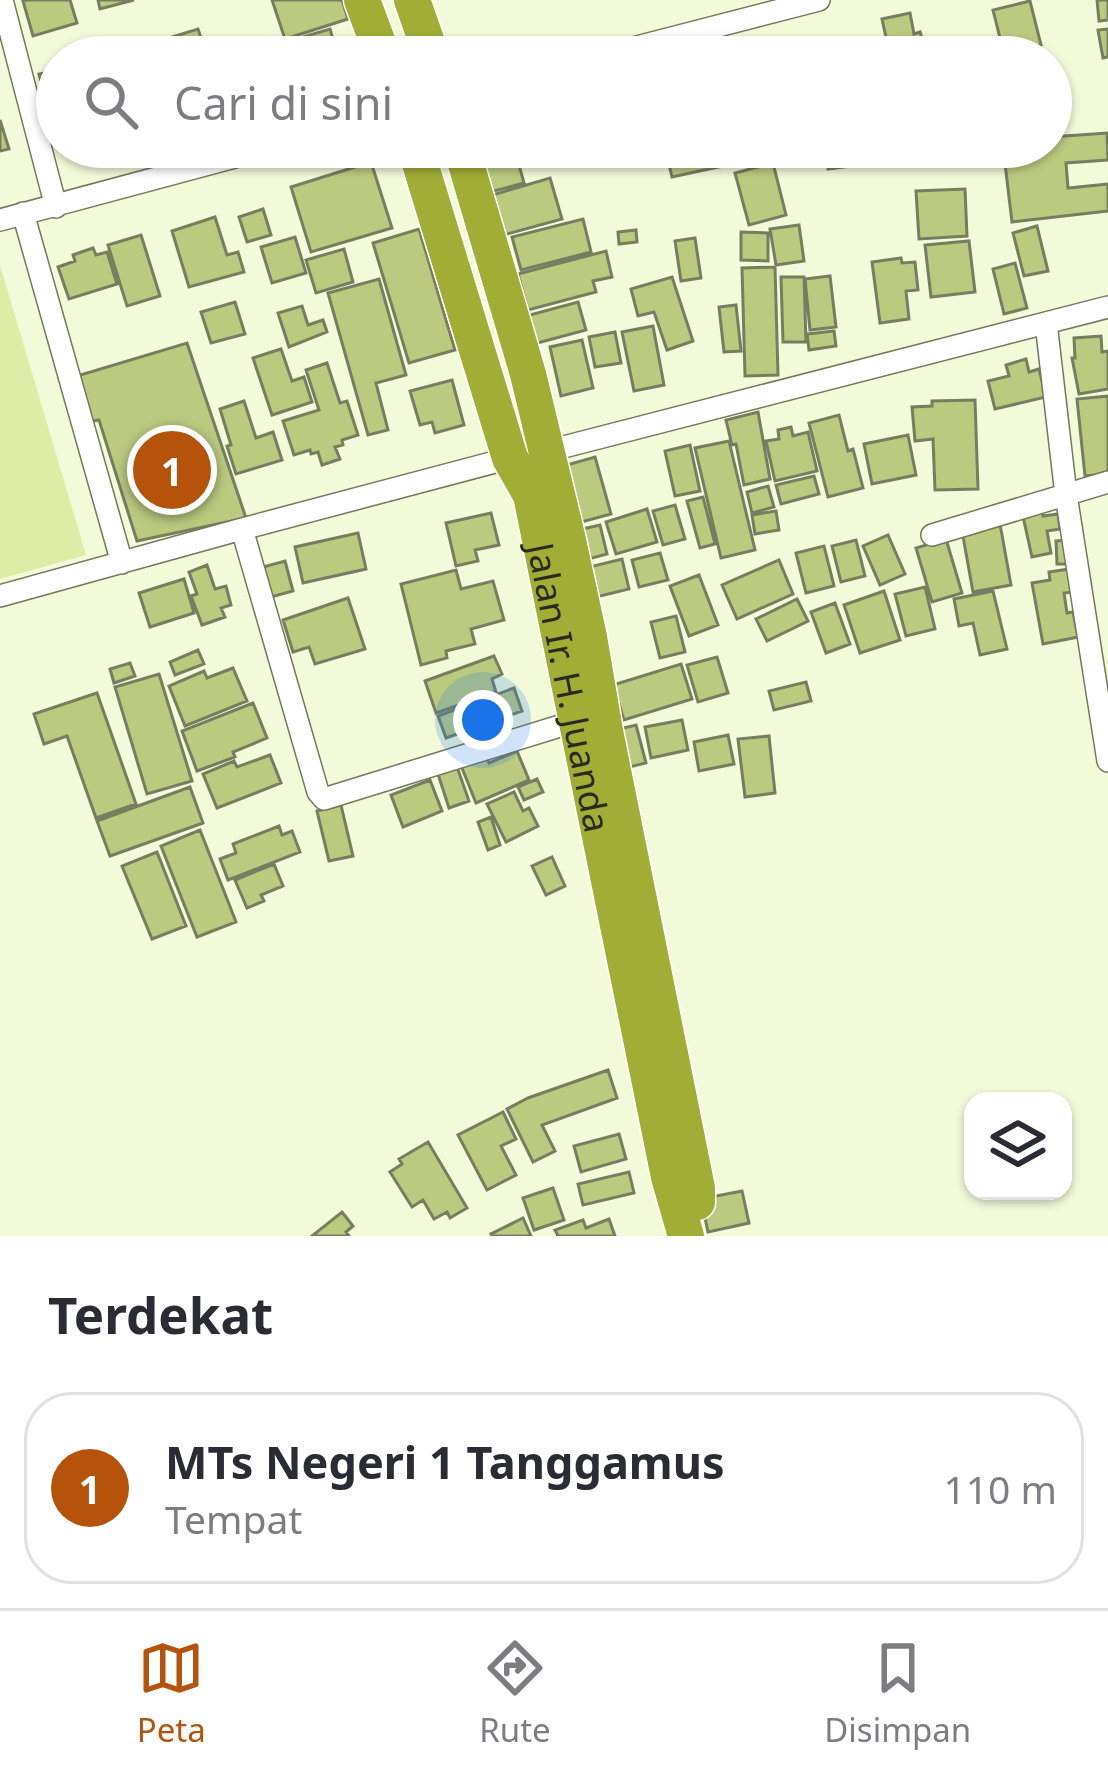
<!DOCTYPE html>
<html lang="id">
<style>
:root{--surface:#fff;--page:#f2f2f3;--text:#2b2b33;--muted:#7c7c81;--line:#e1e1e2;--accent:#b45309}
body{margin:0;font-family:"Noto Sans",sans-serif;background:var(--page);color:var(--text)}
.controls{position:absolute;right:36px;bottom:36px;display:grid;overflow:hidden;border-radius:24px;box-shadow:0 3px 9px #0004}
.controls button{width:108px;height:108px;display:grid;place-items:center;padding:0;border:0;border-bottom:3px solid var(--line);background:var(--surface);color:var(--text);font:60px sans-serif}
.you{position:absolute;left:483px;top:720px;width:42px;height:42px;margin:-30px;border:9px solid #fff;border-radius:50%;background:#1a73e8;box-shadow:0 0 0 18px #1a73e833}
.badge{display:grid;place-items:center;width:78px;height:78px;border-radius:50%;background:var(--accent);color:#fff;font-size:39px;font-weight:700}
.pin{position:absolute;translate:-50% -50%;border:6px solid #fff;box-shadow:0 3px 12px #0006}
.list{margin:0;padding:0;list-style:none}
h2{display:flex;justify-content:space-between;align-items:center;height:156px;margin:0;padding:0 48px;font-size:51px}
h2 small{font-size:39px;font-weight:400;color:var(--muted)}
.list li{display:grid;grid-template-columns:78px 1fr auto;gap:36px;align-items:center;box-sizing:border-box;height:192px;margin:0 24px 24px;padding:0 24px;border:3px solid var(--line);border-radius:48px}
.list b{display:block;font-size:45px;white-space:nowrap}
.list p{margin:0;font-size:39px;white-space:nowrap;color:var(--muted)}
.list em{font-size:39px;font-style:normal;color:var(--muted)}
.icon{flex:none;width:66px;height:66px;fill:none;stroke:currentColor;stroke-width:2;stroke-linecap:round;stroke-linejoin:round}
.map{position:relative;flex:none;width:1108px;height:1236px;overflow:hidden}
.search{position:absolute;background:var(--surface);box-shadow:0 3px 9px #0004;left:36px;right:36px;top:36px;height:132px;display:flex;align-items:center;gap:30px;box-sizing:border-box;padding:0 42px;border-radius:66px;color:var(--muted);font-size:45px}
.sheet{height:372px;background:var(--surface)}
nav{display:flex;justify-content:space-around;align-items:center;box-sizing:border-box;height:168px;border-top:3px solid var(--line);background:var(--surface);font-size:33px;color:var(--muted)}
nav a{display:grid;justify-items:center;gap:6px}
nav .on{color:var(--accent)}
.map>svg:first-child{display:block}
</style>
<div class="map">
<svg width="1108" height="1236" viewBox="0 0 1108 1236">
<rect width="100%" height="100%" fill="#f3fada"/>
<!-- green -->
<path fill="#deeca6" d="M0 265 86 555 0 579Z"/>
<!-- building -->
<path fill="#bcca80" stroke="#777d5f" stroke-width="3" d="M27 0H70L77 23 33 36 23 1Z
M98 0H134L100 9Z
M272 0H342L348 19 285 39Z
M1097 0H1108V20L1099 21Z
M1030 1 1041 45 1004 54 993 10Z
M910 13 914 34 920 32 928 57H880L876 45 887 42 882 19Z
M198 29 204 47 225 40 230 57H163L159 41Z
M330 29 338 57H309L303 37Z
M1108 29V57L1103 58 1098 30Z
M57 70V125L53 126 39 74Z
M0 120 9 149 0 151Z
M1107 133 1108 160 1066 163 1068 188 1108 184V211L1012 222 1003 147H1051V137Z
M471 147H514L524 183 483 194Z
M665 147H728L732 164 672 177Z
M824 147H895L896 160 828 169Z
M371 162 392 228 311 252 291 187Z
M773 163 786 215 749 225 735 173Z
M550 178 562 219 500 236 489 196Z
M965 189 967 236 919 239 916 191Z
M263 209 271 235 247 242 239 217Z
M215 217 227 255 238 252 244 272 189 287 172 231Z
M583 219 591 252 521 270 512 237Z
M799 225 804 261 776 265 770 229Z
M1037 226 1048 271 1024 276 1013 233Z
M419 229 455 350 409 363 373 243Z
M636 230 637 242 619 244 618 232Z
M741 232 768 233V261L741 260Z
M141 235 160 296 127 306 108 245Z
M295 237 306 273 272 283 261 247Z
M695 238 701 278 681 281 675 241Z
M969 241 975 292 931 297 925 245Z
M93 248 96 255 107 252 117 284 69 299 58 267 75 261 73 255Z
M344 249 353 282 316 293 306 260Z
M606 251 612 277 593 281 596 292 528 310 518 274Z
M901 258 902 263 915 262 918 290 906 291 909 319 880 323 872 262Z
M1015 263 1027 308 1004 314 993 269Z
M775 267 778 375 745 376 742 268Z
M830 276 836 327 810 330 805 279Z
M672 277 693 341 667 350 654 312 638 316 631 289Z
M781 277H804L806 342H783Z
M379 279 406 375 376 383 388 430 368 435 328 293Z
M235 302 245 334 211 343 201 312Z
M578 302 586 330 534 344 526 316Z
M736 305 741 351 724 352 719 307Z
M302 306 308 325 323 320 327 332 289 347 278 313Z
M653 326 664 385 634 391 622 332Z
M834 331 836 346 809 350 807 334Z
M615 332 621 363 595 367 589 337Z
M1101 336 1102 352 1108 351V389L1079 394 1072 358H1075L1074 338Z
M582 340 593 388 561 396 550 347Z
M187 343 246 518 137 541 99 420 87 422 77 376Z
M281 349 292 381 304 377 312 402 272 415 253 358Z
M1026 359 1029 372 1039 369 1046 397 995 409 988 381 1009 376 1006 365Z
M327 363 340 403 347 401 358 435 342 440 343 445 335 447 340 459 322 465 318 452 311 454 310 450 294 455 283 421 319 410 306 370Z
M452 380 464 425 435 433 432 422 420 425 410 391Z
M1108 396V474L1085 476 1077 399Z
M975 400 978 489 935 490 933 439 915 441 912 407 932 406V401Z
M244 401 256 438 273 432 282 460 236 474 227 446 231 445 220 409Z
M758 412 770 479 744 485 736 444 732 445 726 420Z
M839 415 848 451 853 449 863 488 828 497 809 423Z
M791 427 793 436 808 432 817 471 775 481 766 441 779 439 778 430Z
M908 435 916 475 872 484 864 444Z
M729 441 755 550 721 558 695 448Z
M690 445 700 491 675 496 665 451Z
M595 457 611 514 578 523 563 466Z
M814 476 819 494 781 504 776 485Z
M768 486 774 507 752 513 747 492Z
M703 497 715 544 700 548 687 501Z
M675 505 685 539 663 545 653 511Z
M1041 507 1043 516 1058 514 1060 529 1047 531 1051 553 1032 557 1022 512Z
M647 509 657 542 616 554 606 522Z
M776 511 779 530 755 534 752 515Z
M491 513 499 545 475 550 478 561 456 566 446 523Z
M1000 524 1011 585 973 592 962 531Z
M600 525 607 554 585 560 578 530Z
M358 533 366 569 303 583 295 547Z
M888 535 905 574 880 585 863 546Z
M946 539 962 593 932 602 916 548Z
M856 540 865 576 841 582 832 546Z
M1068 540 1069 564H1057L1056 541Z
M824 546 834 586 806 593 796 553Z
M660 553 668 580 639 587 632 560Z
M622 559 629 589 588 599 581 569Z
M779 560 793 594 737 619 722 585Z
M285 561 293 591 271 597 263 567Z
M207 565 215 589 226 586 231 605 221 608 225 617 202 625 191 596 197 594 189 572Z
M1069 569 1073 592 1064 593 1067 613 1073 612 1078 637 1043 644 1032 583 1050 580 1049 572Z
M456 570 461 589 493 581 504 620 471 629 475 644 446 651 447 658 421 665 401 584Z
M699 575 718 625 689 636 670 586Z
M184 579 194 613 150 627 139 593Z
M925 587 935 629 906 636 895 594Z
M884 591 900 640 860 653 844 605Z
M993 591 1007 649 980 655 973 623 959 626 954 599Z
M348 598 365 649 315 664 309 647 293 652 283 620Z
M797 599 808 621 767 641 756 619Z
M835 603 850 644 826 653 811 612Z
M676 616 685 652 660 658 651 622Z
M198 650 204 664 175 675 170 662Z
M494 656 502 674 492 679 496 692 436 713 425 681Z
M717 657 728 693 698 702 687 665Z
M130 663 135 676 114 683 110 669Z
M681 664 692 699 624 720 613 685Z
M233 668 247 701 185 726 169 686 204 671 207 678Z
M159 674 192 781 147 794 115 687Z
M806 682 811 701 774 710 769 691Z
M514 688 522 711 446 738 438 716Z
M97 693 136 804 96 818 67 736 44 744 34 714Z
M253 703 267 738 233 752 235 757 197 771 182 731Z
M682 720 688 750 651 758 645 727Z
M636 725 646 763 621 769 611 731Z
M728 735 734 764 699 771 694 742Z
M769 736 775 793 745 797 738 739Z
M517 751 529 780 476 803 460 763 485 754 489 763Z
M270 755 281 783 217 808 203 774 234 761 237 767Z
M456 764 469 801 449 808 437 771Z
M537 779 543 792 524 800 518 787Z
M430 780 442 811 403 827 391 795Z
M190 787 203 823 110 856 97 821Z
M514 792 523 811 529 808 538 826 506 842 487 804Z
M341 805 353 856 329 861 317 811Z
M491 817 500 845 488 850 478 822Z
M279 826 282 835 292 831 300 852 228 880 220 859 236 853 233 844Z
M200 830 236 922 197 937 161 846Z
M157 852 186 926 152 939 122 866Z
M552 857 565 886 546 895 532 866Z
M274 864 283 886 261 895 264 901 247 908 235 880Z
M608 1070 617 1098 542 1125 555 1151 533 1162 507 1109 528 1098Z
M503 1112 516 1139 501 1146 516 1175 487 1190 458 1135Z
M619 1134 626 1159 581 1172 574 1146Z
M428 1142 467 1208 450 1218 447 1212 434 1219 423 1200 412 1207 390 1172 402 1164 399 1159Z
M629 1172 634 1193 583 1205 578 1184Z
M553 1188 564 1220 534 1230 523 1198Z
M742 1191 749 1223 708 1232 701 1199Z
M342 1212 353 1226 346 1232 349 1236H312Z
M523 1218 531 1236H492L491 1234Z
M609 1219 615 1236H558L555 1230 583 1220 586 1228Z"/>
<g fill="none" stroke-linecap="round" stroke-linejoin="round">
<defs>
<path id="minor" d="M2 0 56 207
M598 57 819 0
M23 213 122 563
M0 220 272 147
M1046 323 1066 495 1108 761
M242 529 318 792 324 799 576 721
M932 535 1108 482
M0 596 242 529 510 458 548 451 1108 307"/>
<g id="trunk">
<path d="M362 0 383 57"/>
<path d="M412 0 432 57"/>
<path id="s1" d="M415 147 510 458 531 495 669 1177 686 1236"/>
<path d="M461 147 528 374 567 536 589 637 605 731 697 1188V1202"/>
</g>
</defs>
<!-- minor casing -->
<use href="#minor" stroke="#73795c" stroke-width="24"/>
<!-- trunk casing -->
<use href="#trunk" stroke="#fff" stroke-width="39"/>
<!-- minor -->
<use href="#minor" stroke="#fff" stroke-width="21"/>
<!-- trunk -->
<use href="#trunk" stroke="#a0ae36" stroke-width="36"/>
</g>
<g text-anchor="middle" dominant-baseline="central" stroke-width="9" stroke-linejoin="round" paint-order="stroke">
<!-- street labels -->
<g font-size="36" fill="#292b1f" stroke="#f3fada">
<text stroke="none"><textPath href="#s1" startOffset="564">Jalan Ir. H. Juanda</textPath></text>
</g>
</g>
</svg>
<div class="controls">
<button><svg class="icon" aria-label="layers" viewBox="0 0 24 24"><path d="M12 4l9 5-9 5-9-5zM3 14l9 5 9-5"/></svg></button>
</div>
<div class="you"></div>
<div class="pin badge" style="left:172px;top:470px">1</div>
<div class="search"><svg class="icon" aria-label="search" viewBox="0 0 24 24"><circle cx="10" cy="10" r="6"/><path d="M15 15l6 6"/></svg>Cari di sini</div>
</div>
<section class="sheet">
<h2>Terdekat<small></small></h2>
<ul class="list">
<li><span class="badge">1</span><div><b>MTs Negeri 1 Tanggamus</b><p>Tempat</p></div><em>110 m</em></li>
</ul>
</section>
<nav>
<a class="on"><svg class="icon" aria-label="map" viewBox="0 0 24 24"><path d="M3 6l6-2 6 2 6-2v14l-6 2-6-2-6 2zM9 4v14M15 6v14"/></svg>Peta</a>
<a><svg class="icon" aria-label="directions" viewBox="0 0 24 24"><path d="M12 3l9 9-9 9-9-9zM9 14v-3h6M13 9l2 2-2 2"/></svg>Rute</a>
<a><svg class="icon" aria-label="saved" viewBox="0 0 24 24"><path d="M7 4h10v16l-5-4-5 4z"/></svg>Disimpan</a>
</nav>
